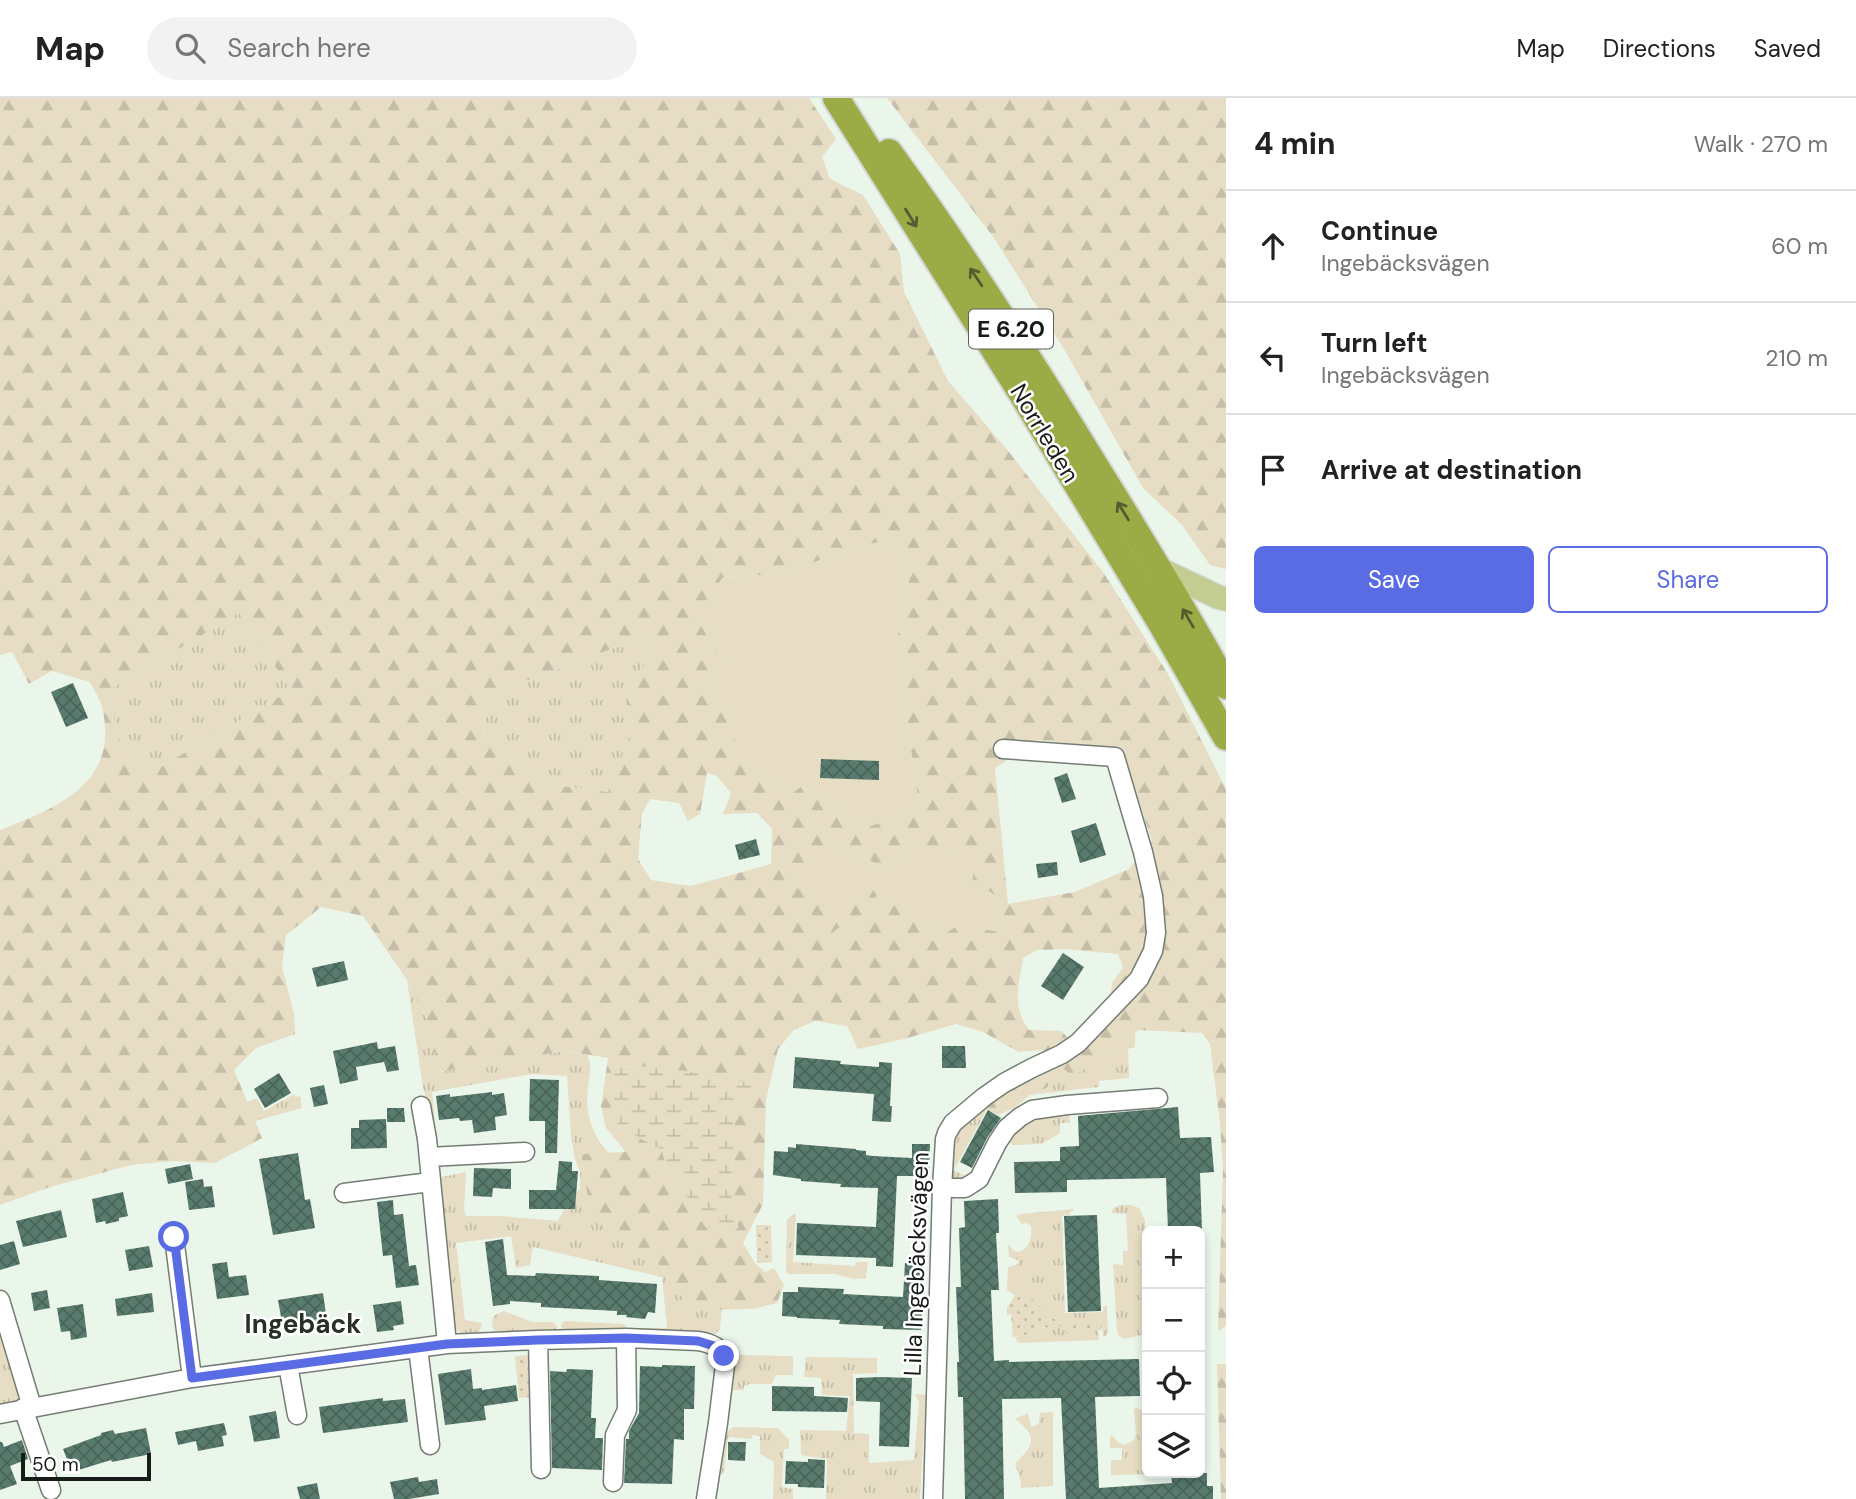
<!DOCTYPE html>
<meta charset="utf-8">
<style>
:root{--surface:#fff;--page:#f2f2f2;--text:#222;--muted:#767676;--line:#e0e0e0;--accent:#5a6ce3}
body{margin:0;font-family:"DM Sans",sans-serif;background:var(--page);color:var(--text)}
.controls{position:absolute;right:21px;bottom:21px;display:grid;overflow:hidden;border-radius:10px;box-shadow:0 4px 10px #0003}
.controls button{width:63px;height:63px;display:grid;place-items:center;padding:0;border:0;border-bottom:2px solid var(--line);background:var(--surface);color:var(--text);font:35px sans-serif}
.scale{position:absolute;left:21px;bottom:18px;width:130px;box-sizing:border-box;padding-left:7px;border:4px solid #181c18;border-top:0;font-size:19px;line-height:24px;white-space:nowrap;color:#181c18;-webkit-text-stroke:5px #fff;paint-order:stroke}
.stop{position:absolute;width:21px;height:21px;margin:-16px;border:5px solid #5a6ce3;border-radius:50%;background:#fff}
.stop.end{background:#5a6ce3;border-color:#fff;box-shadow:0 2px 7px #0008}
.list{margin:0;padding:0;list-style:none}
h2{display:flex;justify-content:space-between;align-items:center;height:91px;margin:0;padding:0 28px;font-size:30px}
h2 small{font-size:23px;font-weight:400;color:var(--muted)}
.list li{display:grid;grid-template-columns:46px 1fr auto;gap:21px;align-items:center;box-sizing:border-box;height:112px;padding:0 28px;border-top:2px solid var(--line)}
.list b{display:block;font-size:26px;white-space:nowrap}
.list p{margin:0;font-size:23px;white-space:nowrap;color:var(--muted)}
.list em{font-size:23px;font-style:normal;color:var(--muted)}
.actions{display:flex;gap:14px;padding:21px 28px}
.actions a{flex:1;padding:16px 0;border:2px solid var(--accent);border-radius:10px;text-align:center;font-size:24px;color:var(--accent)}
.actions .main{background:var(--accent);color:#fff}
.icon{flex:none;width:38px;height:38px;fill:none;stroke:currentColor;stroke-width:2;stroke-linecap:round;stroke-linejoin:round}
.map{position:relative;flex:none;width:1226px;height:1401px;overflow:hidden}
header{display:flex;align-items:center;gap:42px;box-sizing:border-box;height:98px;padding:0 35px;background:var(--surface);border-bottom:2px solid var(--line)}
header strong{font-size:33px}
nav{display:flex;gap:38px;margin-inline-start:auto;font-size:24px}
.search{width:490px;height:63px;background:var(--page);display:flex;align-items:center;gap:18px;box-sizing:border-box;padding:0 24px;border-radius:38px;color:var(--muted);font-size:26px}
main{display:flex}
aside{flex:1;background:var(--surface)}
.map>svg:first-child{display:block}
</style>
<header>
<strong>Map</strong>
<div class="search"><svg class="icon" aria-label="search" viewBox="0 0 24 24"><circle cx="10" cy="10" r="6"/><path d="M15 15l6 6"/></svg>Search here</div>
<nav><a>Map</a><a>Directions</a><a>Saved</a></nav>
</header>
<main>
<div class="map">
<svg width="1226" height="1401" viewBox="0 0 1226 1401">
<defs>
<pattern id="grass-tufts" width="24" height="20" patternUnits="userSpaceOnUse" patternTransform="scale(1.75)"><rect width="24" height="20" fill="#e6ddc4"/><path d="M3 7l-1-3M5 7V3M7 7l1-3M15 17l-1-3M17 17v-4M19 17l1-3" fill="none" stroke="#c5bda8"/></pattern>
<pattern id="forest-firs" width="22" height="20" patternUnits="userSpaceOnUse" patternTransform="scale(1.75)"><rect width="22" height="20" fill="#e6ddc4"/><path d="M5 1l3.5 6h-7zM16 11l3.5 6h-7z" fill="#c5bda8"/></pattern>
<pattern id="wetland-marsh" width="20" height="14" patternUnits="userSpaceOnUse" patternTransform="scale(1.75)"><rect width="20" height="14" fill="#e6ddc4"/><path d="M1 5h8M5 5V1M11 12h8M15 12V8" fill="none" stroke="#c5bda8"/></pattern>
<pattern id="park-dots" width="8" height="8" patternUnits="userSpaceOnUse" patternTransform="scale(1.75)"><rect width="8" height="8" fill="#e6ddc4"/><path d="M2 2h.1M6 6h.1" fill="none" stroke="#c5bda8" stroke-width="1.8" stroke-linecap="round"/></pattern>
<pattern id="building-cross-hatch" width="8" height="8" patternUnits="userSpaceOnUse" patternTransform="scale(1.75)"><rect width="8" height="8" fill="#587b6e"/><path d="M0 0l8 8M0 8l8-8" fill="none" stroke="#486459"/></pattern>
</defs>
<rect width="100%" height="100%" fill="#ebf6eb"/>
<!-- grass -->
<path fill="url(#grass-tufts)" d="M239 514 291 592 147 677 117 637 109 592Z
M643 539 653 554 640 574 626 602 633 632 608 694 553 687 503 654 483 637 487 592 518 586Z
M407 882 429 926 438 974 565 953 587 957C593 967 589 978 588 989 585 1014 591 1037 609 1055L581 1056 591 1119 657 1164 691 1212 722 1211 720 1231 716 1236 637 1233 635 1230H667L662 1179 533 1149 530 1167 516 1170 511 1138 456 1145 465 1222 482 1225 480 1233 475 1237C465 1238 459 1235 453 1227L437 1080 466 1074 464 1110 466 1118H500L558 1123 570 1100 580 1091V1074L575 1061 571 1037 567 978 532 976 432 994 435 1022H431L423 989Z
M1135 935V949L1128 951 1129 980 1099 983V989L1037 996 1048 990 1042 983 1032 975 1057 965 1118 954Z
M294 996 296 999 300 998 302 1010 255 1023 247 1004 257 1000 264 1013Z
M983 1003 987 1011 954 1072 967 1079 963 1083 954 1081C950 1074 951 1068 952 1060 954 1033 966 1022 983 1003Z
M1067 1015 1069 1017 1070 1025H1060V1035L1042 1046 1013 1047 1010 1045 1009 1042C1020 1017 1043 1019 1067 1015Z
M1131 1107 1139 1110 1145 1122 1147 1231 1142 1237 1124 1241 1118 1237 1117 1234 1113 1166 1123 1167V1153H1128L1126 1116 1111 1115C1114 1106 1123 1107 1131 1107Z
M1073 1111V1113L1070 1114V1117L1062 1118 1065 1215 1103 1214V1208H1107L1108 1236 1105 1239 1103 1238 1102 1226 1088 1223 1063 1225 1059 1220 1045 1222 1036 1209 1017 1194 1015 1197 1007 1192 1008 1169 1018 1166V1162L1009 1159 1008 1146 1013 1152 1018 1154C1030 1151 1032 1139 1031 1128L1027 1125 1022 1126 1016 1118 1021 1116Z
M793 1116H796L793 1164 855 1168 856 1164H868L866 1180 854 1181 835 1176H788L786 1173 787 1122Z
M0 1213 22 1301 0 1309Z
M504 1213 532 1224H553L557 1228 556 1233 502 1236 495 1233 492 1228 493 1218Z
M564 1223 624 1226 628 1233H562L561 1227Z
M1066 1228 1067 1235 1098 1232 1099 1242 1021 1245 1017 1244 1016 1239 1037 1235 1039 1230Z
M734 1257 793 1258V1277H776L772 1286H750L744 1288V1292H732Z
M806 1259 877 1260V1275L853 1276 854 1335 869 1336V1365L914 1362 919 1304 915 1296 926 1297 920 1401H826L827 1361 801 1357 800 1332 846 1333 850 1298 822 1297 821 1280 804 1279Z
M1137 1310 1145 1314 1147 1317V1375L1150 1376 1111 1377V1362H1122V1350H1110V1339L1113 1338C1121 1347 1121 1350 1134 1342L1136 1335 1134 1313V1311Z
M1053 1314V1388L1021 1390 1020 1380 1015 1366C1034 1346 1039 1340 1015 1321L1028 1315 1031 1329 1039 1326 1040 1315Z
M733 1329 778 1330 789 1342V1351H784L782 1389 793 1391V1401H773L774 1364 760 1356V1338L752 1337V1341L728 1339 724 1373 722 1376 719 1377 726 1335Z"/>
<!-- forest -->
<path fill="url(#forest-firs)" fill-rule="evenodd" d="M0 0H809L836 41 822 59 830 81 863 97 900 156 904 194 948 283 1005 349 1103 474 1168 576 1226 691V1228L1218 1233 1223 1071 1220 1026 1210 946 1202 935 1138 932 1118 954 1072 978 1042 952 1019 954 983 934 956 926 904 941 858 951 847 928 815 923 794 932 778 951 766 1002 763 1106 743 1145 755 1165 765 1174 774 1170 784 1187 777 1205 753 1211 691 1212 657 1164 591 1119 581 1056 626 1054 606 1030 601 1008 608 960 565 953 438 974 429 926 407 882 363 818 321 809 286 837 282 869 294 916 295 936 256 950 234 972 262 1040 215 1065 172 1063 131 1067 50 1089 0 1107V732C59 709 120 685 102 609 100 601 94 592 90 584L52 573 29 586 12 554 0 557ZM891 441 912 466 896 546 919 710 862 731 802 688 788 698 711 591 721 563 723 479 784 476 823 461ZM239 515 291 592 147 677 117 637 109 592ZM643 539 653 554 640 574 626 602 632 632 608 694 553 687 503 654 483 637 487 592 518 586ZM1038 642 1122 651 1152 743 1129 771 1075 794 1008 806 995 670ZM707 675 717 678 731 695 723 716 757 715 772 731 771 766 691 788 651 782 638 761 642 716 650 701 679 705 688 723 700 716ZM838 745 880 768 902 756 861 835 825 850 837 831 858 821 871 807 877 797ZM1065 851 1118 856 1123 870 1112 885 1109 913 1075 949 1062 933 1029 932C1011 908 1019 888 1023 860L1037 852ZM638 968 750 1000 733 1011V1064L730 1091 738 1130 706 1129 693 1111 680 1085 667 1072 662 1052 619 1029 612 969Z
M887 0H1226V471L1210 467 1182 427 1143 390 1064 251 994 140Z
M1032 975 1048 985V989L1037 996 1030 997 1014 1010 998 1017 987 1011 983 1003Z
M1217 1266H1226V1401H1221Z"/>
<!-- wetland -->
<path fill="url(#wetland-marsh)" d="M638 968C677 971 715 976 753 986L750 1000 733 1011V1064L730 1091 738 1130 731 1135 706 1129 693 1111 680 1085 667 1072 662 1052 619 1029 612 1010V969Z"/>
<!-- park -->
<path fill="url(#park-dots)" d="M756 1127H771L772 1164 757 1165Z
M1017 1194 1035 1202 1037 1209 1043 1208 1045 1222 1059 1220 1063 1225 1089 1223 1102 1226V1232L1067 1235 1065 1228 1039 1230 1037 1235 1013 1239 1011 1216 1007 1217V1210Z
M533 1257 534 1299 519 1300 515 1258Z"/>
<!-- garden -->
<path fill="#e6ddc4" d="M890 440 912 466 896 546 919 710 862 731 802 688 788 698 740 651 711 591 721 563 695 517 723 479 784 476 823 461Z
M838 745 880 768 902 756 944 749 973 759V783L1003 802 1000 834 958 828 942 837 909 817 898 799 861 835 825 850V842L837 831 858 821 871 807 877 797 872 790 845 807 819 802 809 780 828 752Z"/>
<!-- building -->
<path fill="url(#building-cross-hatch)" d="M73 585 88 620 66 629 51 594Z
M821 661 879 663V682L820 680Z
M1067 675 1076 701 1062 705 1054 680Z
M1096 725 1106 757 1080 765 1071 733Z
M756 741 760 757 739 762 735 747Z
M1057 764 1058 777 1038 780 1036 766Z
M1063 855 1084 869 1063 902 1041 888Z
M344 863 348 882 317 889 312 870Z
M377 944 378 951 395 948 399 972 387 974 384 964 356 969 358 982 340 986 333 953Z
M942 948H965L966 970H942Z
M795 959 841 963 840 966 879 969V964L892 965 890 1008H892L891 1024 872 1023 874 996 793 990Z
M279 975 291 995 265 1010 254 991Z
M530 981 559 982 557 1055H545V1023H529Z
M324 987 328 1006 314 1009 310 990Z
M492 994V997L504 995 507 1017 495 1019 496 1032 474 1035 472 1022 460 1023 459 1020 439 1022 436 998 450 996V999Z
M1178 1009 1180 1040 1211 1039 1214 1074 1200 1075 1202 1133H1168L1166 1080 1067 1082V1094L1015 1095 1014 1064 1060 1063V1049L1079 1048 1078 1018Z
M387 1010H404L405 1024H387Z
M988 1012 1001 1020 987 1040 972 1070 960 1064Z
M386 1021 387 1050 351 1051V1030H359V1022Z
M796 1046 856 1051V1052L866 1053V1057L873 1058 912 1060V1046H930L929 1078H897L893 1169 876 1168V1160L796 1157 797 1125 876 1129 878 1090 840 1089 841 1086 801 1083V1081L773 1077 774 1053 788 1054V1049L796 1050Z
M298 1055 305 1102 310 1101 315 1130 273 1137 259 1061Z
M559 1063 572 1064V1073H578L575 1111H529V1092H556Z
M190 1066 193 1081 168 1086 165 1071Z
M474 1070 511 1071V1091L493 1090 492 1099 473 1098Z
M203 1081 204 1089 212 1088 215 1109 189 1112 185 1084Z
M123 1094 128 1118 119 1120V1123L106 1126 105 1123 96 1125 92 1101Z
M998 1101 999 1135H996L999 1192H991L994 1263 1009 1262V1264L1139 1261 1140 1298 1095 1299 1099 1390 1172 1385 1171 1375H1207V1388H1213V1401H1066L1061 1300 1002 1301 1004 1401H965L963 1299H958L957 1264H959L956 1189H961L959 1130 965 1129 964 1103Z
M393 1102 394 1117 403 1116 409 1168 416 1167 419 1187 396 1190 392 1157 383 1158 377 1104Z
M61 1112 67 1139 23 1149 16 1123Z
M1097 1117 1101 1213 1068 1214 1064 1118Z
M503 1141 507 1177 535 1178 536 1175 599 1178V1182L657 1186 655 1215 648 1214 645 1221 626 1219 627 1217H617V1213L541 1209V1205L510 1203V1206L493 1208 485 1144Z
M14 1143 20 1166 0 1172V1147Z
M149 1148 153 1169 129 1173 125 1152Z
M227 1164 229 1179 246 1177 249 1197 217 1201 212 1166Z
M905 1165 922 1166 920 1203H922L921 1232 883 1231V1228L839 1226 840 1222 797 1220V1219L782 1218 783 1194H798V1189L844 1191 843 1196 903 1199Z
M47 1192 50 1210 34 1213 31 1195Z
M152 1195 154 1214 117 1218 115 1201Z
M323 1195 327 1223 298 1227 297 1223 282 1225 278 1202Z
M401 1203 404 1226 393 1228 394 1232 377 1234 373 1207Z
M83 1206 87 1239 71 1242 70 1233 61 1234 57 1210Z
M662 1267 695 1268 694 1311H684V1342L674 1341 672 1386 624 1385 626 1341H629V1333L639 1315 640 1268 662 1269Z
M471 1271 473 1291 482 1290V1292L516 1287 518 1303 484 1308 486 1322 445 1327 438 1276Z
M567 1271 593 1272 591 1320H596L595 1340H603L602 1372 552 1370 550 1273 566 1274Z
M881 1279 912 1280 909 1349 879 1348 880 1304 856 1303V1280Z
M772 1288 814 1289V1298L848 1300 847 1314 772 1313Z
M383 1300V1303L405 1301 408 1324 323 1335 319 1309Z
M276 1313 280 1340 254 1344 249 1318Z
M224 1325 227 1337 222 1338 224 1348 198 1353 196 1343 178 1347 175 1334Z
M146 1330 151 1356 112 1364 111 1362 72 1374 63 1351 101 1337V1335L113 1332 115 1336Z
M22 1342 28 1361 10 1368 17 1386 0 1392V1344H2L4 1349Z
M728 1344H746L745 1363 728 1362Z
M808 1361 825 1362 824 1390 798 1389V1386H785L786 1363 808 1364Z
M418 1379 419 1384 437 1381 439 1396 409 1401H394L390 1384Z
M317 1385 320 1401H300L297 1389Z"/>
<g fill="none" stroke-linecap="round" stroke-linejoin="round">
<defs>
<path id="minor" d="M421 1008 427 1041 447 1246
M429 1059 525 1054
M942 1090H965L979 1081 997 1045 1007 1030 1020 1019 1032 1012 1067 1007 1158 1000
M344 1095 430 1084
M174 1139 192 1280
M0 1202 32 1309
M538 1242 541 1371
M418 1250 430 1347
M288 1267 297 1317
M23 1310 51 1392
M0 1316 192 1280 447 1246 538 1242 626 1240 698 1243C712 1245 724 1250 725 1267L718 1325 706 1401
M613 1384 615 1337 627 1312 626 1240
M933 1401 942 1090 945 1041 947 1035 953 1025 984 999 1004 985 1032 970 1062 956 1078 945 1139 881 1153 853 1156 835 1153 798 1143 754 1115 659 1003 651"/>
<path id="major" d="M1159 471 1218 499 1226 501"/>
<path id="highway" d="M836 0 1022 296 1162 527 1226 639
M889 54C963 156 1030 261 1096 369 1141 441 1185 513 1226 588"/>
</defs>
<!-- minor casing -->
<use href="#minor" stroke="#747d73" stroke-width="21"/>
<!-- major casing -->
<use href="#major" stroke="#d5d6d5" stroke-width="26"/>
<!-- highway casing -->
<use href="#highway" stroke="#d5d6d5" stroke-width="30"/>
<!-- minor -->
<use href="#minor" stroke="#fff" stroke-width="18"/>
<!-- major -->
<use href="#major" stroke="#c3cd91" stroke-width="23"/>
<!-- highway -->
<use href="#highway" stroke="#9bac47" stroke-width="26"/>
</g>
<!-- one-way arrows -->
<defs><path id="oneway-shaft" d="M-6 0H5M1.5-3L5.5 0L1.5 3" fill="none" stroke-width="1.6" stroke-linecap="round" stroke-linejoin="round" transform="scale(1.75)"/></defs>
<g stroke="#535d2d">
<use href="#oneway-shaft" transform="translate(911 120) rotate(58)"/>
<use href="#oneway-shaft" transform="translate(976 179) rotate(-124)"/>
<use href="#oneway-shaft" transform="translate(1123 413) rotate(-122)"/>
<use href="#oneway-shaft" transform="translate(1188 520) rotate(-120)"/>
</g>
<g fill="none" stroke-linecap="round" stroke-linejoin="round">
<!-- route -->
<path stroke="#5a6ce3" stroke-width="9" d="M174 1139 192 1280 447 1246 538 1242 626 1240 698 1243 714 1248 720 1252 724 1258"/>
</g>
<g text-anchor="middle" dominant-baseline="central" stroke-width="5" stroke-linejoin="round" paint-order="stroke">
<!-- shield labels -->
<rect fill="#fff" stroke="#5d605d" stroke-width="2" x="969" y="211.5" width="84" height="39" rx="5"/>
<g font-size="23" font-weight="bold" fill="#181c18">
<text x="1011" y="231">E 6.20</text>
</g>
<!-- street labels -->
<g font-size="24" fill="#181c18" stroke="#fff">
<text transform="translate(1045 335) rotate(59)">Norrleden</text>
<text transform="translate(916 1166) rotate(-88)">Lilla Ingebäcksvägen</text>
</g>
<!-- neighbourhood labels -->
<g font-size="26" font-weight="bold" fill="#283027" stroke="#fff">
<text x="303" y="1226">Ingebäck</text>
</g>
</g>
</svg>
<div class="controls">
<button>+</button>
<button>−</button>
<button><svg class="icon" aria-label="locate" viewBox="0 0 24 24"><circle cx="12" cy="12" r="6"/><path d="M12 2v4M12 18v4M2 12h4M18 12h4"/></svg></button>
<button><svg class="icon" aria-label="layers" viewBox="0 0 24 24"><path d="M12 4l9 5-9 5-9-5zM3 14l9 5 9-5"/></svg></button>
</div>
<div class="scale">50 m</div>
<div class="stop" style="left:174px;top:1139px"></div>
<div class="stop end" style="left:724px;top:1258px"></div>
</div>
<aside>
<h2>4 min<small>Walk · 270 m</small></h2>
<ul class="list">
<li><svg class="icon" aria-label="ahead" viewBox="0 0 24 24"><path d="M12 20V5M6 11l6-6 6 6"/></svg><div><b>Continue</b><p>Ingebäcksvägen</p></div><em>60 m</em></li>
<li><svg class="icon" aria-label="left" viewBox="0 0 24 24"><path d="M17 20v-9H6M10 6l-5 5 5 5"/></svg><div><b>Turn left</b><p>Ingebäcksvägen</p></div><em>210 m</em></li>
<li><svg class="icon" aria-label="arrive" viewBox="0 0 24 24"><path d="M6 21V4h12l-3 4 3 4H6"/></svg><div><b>Arrive at destination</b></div></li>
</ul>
<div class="actions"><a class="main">Save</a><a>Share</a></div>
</aside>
</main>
